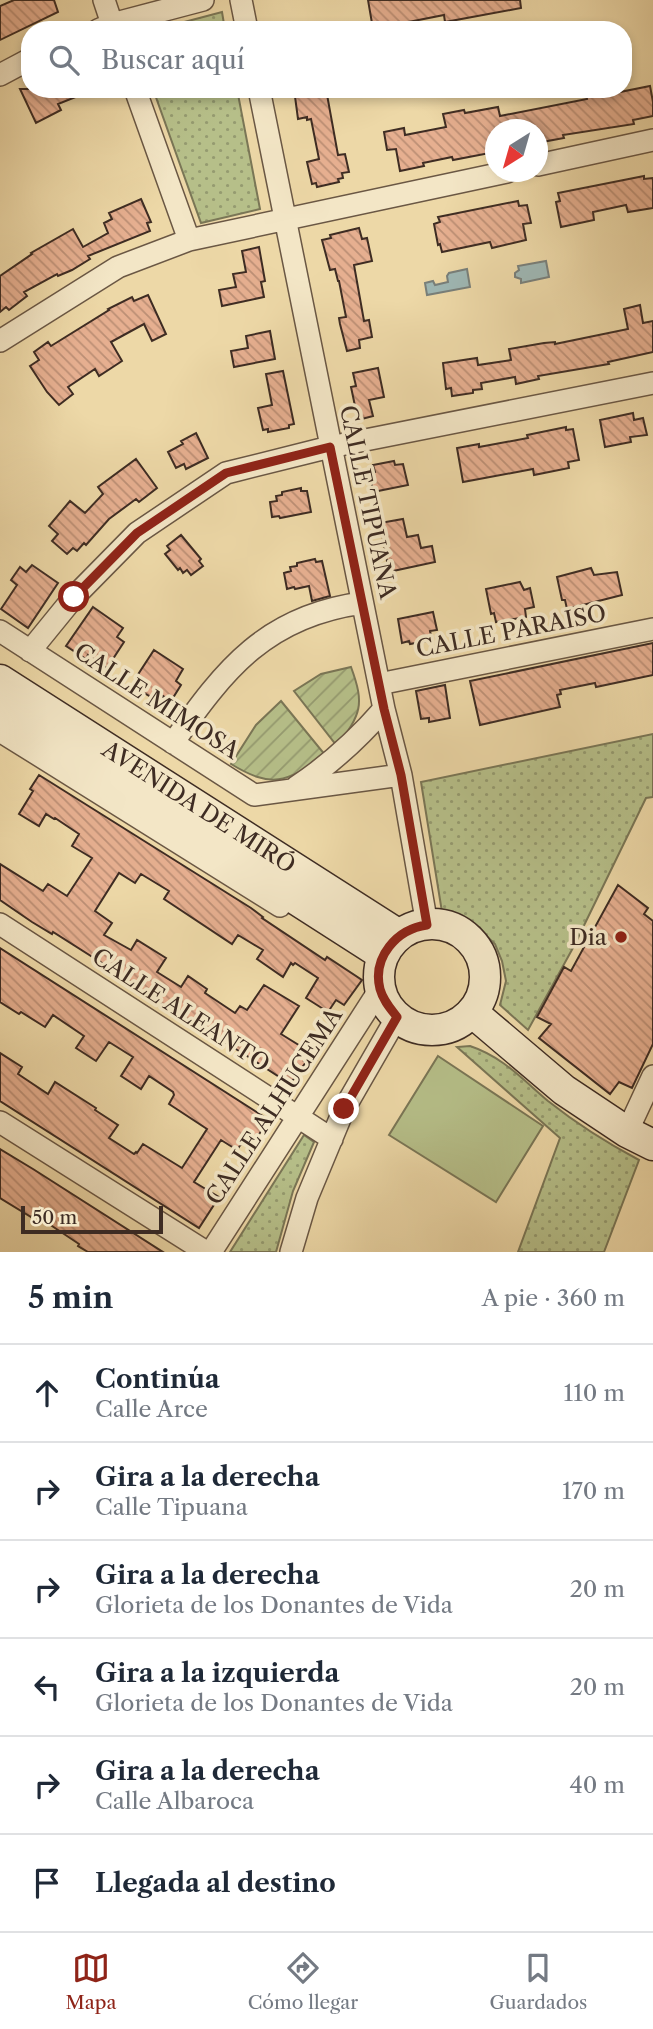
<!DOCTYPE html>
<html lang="es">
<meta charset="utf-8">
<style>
:root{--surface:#fff;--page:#f6f6f7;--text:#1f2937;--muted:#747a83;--line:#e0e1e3;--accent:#8f2418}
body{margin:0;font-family:"Libre Caslon Text",serif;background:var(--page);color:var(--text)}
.compass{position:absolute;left:485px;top:119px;width:63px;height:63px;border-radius:50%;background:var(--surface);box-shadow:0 4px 10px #0003;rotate:217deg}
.scale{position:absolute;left:21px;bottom:18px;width:142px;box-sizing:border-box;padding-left:7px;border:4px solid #3e2c23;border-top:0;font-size:19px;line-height:24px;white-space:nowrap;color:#3e2c23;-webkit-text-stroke:5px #f3e6c6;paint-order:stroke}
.stop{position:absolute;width:21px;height:21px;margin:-16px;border:5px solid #8f2418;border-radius:50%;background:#fff}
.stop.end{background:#8f2418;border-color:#fff;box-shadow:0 2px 7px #0008}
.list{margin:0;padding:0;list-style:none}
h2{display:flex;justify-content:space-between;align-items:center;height:91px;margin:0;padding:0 28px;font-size:30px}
h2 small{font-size:23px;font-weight:400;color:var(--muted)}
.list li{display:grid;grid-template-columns:46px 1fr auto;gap:21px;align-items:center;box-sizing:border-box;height:98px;padding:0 28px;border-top:2px solid var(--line)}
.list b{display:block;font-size:26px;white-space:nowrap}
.list p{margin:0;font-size:23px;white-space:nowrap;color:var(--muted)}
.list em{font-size:23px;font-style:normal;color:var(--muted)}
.icon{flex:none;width:38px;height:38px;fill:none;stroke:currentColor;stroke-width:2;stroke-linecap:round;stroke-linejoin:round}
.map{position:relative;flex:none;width:653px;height:1252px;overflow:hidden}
.search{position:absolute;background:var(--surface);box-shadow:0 4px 10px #0003;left:21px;right:21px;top:21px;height:77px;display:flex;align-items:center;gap:18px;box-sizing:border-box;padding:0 24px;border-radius:28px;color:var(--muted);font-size:26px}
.sheet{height:679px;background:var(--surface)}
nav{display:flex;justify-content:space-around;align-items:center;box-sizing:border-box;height:98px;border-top:2px solid var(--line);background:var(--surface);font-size:19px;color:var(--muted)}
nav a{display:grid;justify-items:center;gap:4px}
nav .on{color:var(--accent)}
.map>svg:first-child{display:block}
</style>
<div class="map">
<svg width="653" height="1252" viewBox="0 0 653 1252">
<defs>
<pattern id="grass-dots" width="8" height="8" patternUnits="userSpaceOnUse" patternTransform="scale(1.75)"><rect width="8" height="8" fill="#b6bf89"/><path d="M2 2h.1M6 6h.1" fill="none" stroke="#959b70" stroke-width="1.8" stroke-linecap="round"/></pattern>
<pattern id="garden-furrows" width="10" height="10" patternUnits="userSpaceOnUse" patternTransform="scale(1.75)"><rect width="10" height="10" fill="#b6bf89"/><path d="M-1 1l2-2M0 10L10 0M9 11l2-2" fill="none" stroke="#959b70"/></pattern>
<pattern id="building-back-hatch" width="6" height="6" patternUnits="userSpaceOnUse" patternTransform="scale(1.75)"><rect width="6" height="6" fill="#e6af90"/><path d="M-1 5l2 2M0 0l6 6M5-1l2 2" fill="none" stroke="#bc8f75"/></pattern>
</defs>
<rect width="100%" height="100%" fill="#edd8a7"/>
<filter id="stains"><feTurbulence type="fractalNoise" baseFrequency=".00286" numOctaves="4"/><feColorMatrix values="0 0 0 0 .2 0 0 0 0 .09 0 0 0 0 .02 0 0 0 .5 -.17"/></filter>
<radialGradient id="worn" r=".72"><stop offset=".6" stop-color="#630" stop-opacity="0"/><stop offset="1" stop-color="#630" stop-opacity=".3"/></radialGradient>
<!-- grass -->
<path fill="url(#grass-dots)" stroke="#7a7656" stroke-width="2" d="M222 12 225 30H154Z
M153 89H237L260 209 201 223Z
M653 734V797L646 798 574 946 528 1030 500 1005 506 981 502 961 495 944 476 926 442 912 421 782Z
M470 1046C503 1057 522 1079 548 1101 577 1124 607 1143 639 1160L604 1252H518L560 1138 457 1047Z
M304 1135 314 1142 293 1191 276 1252H230Z"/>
<!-- garden -->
<path fill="url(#garden-furrows)" stroke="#7a7656" stroke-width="2" d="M351 667C365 705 361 714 337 746L294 691 321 674Z
M281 701 326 756C286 781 274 790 231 764L256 725Z"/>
<!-- pitch -->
<path fill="#b6bf89" stroke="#7a7656" stroke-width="2" d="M438 1056 543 1126 496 1202 389 1135Z"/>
<!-- water -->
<path fill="#9eb7b4" stroke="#787f7a" stroke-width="2" d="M546 261 549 277 521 283V279L515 277V273L519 270 518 266Z
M467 269 470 287 427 295 425 283 433 281 435 285 448 282 447 276 449 273Z"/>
<!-- building -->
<path fill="url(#building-back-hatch)" stroke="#3e2c23" stroke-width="2" d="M14 0H54L58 12 0 40V6Z
M368 0H520L521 8 445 22 444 15 373 29Z
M650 86 653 102V116L633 120 634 124 563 135 564 138 542 142 540 132H537V130H495V152L453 160 452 157 423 163 424 166 400 171 396 149 387 150 384 132 404 128 405 135 446 127 443 114 464 110 465 113 498 107 500 116 587 99 585 89H614L615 93Z
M20 89H93V90L58 104 61 110 36 123Z
M294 89H326L338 155 345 154 349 172 342 173 343 178 338 179 339 182 317 187 316 183 312 184 307 162 319 159 311 119 307 120V117L298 119Z
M644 176V179L653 178V208L628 212 626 205 593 212 594 220 561 227 556 202 560 201 558 193Z
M141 199 151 222 147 223 150 231 88 256 90 259 72 270 58 276 57 274 24 292 27 296 9 310 6 307 0 312V276L32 254 31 253 73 229 83 247 108 233 104 223 112 219 109 213Z
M518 201 519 206 527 205 531 223 523 224 526 240 492 248 490 242 442 252 440 244 438 245 434 224 440 222 438 217Z
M359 228 362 239 367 238 372 261 354 265 364 321 369 320 372 337 359 340 360 348 347 351 340 324 339 318 346 317 339 281H338L335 269 330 270 322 240 331 238 330 235Z
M259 247 265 281 261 282 264 297 222 306 219 290 236 287 233 274 246 272 242 251Z
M148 295 166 334 152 341 144 324 111 342 122 361 99 376 95 369 68 387 73 394 59 405 47 392 30 366 39 360 34 352 48 342 51 346 109 310 108 309 132 297 134 301Z
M640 305 643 323 653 321V352L608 362 609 364 538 376 539 379 516 384 515 377 481 383 482 389 473 390V393L452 396 451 388 446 389 443 363 477 358 478 365 511 360 509 349 544 343 555 342V344L628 329 624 309Z
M270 331 275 359 234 367 231 351 248 348 246 336Z
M378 368 384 397 369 400 373 416 358 420 351 387 356 386 353 373Z
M283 371 294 424 289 425V428L268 432V429L263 430 258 408 272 405 266 374Z
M633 413 634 420 643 418 647 435 630 437 631 442 605 447 600 420Z
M566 427V430L573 429 579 460 568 462 569 468 534 475 533 469 463 482 457 448 479 444V447L528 438 527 435Z
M196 433 208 458 186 469 184 464 176 468 168 452 183 444 181 441Z
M136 459 157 488 139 502 136 499 109 519 86 545 84 543 77 551 73 548 67 554 52 541 58 534 49 526 70 501 85 513 103 494 98 487Z
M394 461 395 465 403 464 408 485 373 492 370 473 375 472 373 465Z
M301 488V491H307L311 512 280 518 279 516 272 517 270 502 277 501 276 496 282 495V492Z
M403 519 407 537 418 535 421 548 432 546 435 562 393 571 391 560 387 561 380 523Z
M181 535 201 559 199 561 203 566 191 575 187 570 183 573 180 568 178 570 165 554 170 550 167 546Z
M315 559 316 562 322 561 330 596 312 601 309 586 295 589 294 587 287 589 284 573 291 571 290 567 297 566V563Z
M32 565 58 583 28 628 1 609 17 585 11 580 20 567 26 572Z
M591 568 594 575 617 572 622 595 567 609 565 600H562L557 577Z
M520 582 524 590 530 588 534 607 525 609 526 617 496 622 494 613 491 614 486 589Z
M93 607 123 628 117 637 124 642 107 668 88 655 86 659 66 646Z
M433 612 437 630 430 631 432 640 410 644 409 641 402 643 398 619Z
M653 643V675L596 687 595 683 560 690 561 694 557 695 560 707 480 725 470 681Z
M154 650 183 669 176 681 181 685 171 701 163 696 160 701 152 696 151 697 134 687 140 678 137 676Z
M445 685 450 718 429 722V718L421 719 416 691Z
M39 775 251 908 263 917 262 918 325 960 327 957 362 980 344 1005 336 1000 328 1012 306 998 318 978 295 963 293 965 291 963 283 977 257 959 263 950 238 935 232 944 164 899 169 891 141 874 135 883 119 873 95 911 112 923 104 935 131 950 137 940 166 958 157 972 181 987 188 976 207 989 205 993 235 1013 240 1006 247 1010 264 985 299 1006 281 1034 310 1052 304 1061 306 1062 290 1084 244 1054 114 975 116 972 53 932 52 934 32 922 0 900V864L43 891 48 884 67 896 92 858 72 846 79 834 55 818 54 819 46 814 39 826 19 814 33 791 30 789Z
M618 885 648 908 644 914 653 921V1044L632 1088 619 1082 610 1094 539 1038 551 1024 537 1017 564 967 571 971Z
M0 948 269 1120 253 1143 245 1138 237 1150 221 1140 194 1182 219 1197 199 1228 0 1101V1053L22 1067 18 1074 48 1094 55 1082 96 1108 95 1110 118 1125 109 1138 134 1154 136 1152 137 1153 143 1144 182 1168 207 1129 169 1104 174 1095 173 1092 149 1076 141 1089 121 1076 133 1057 109 1042 96 1061 76 1048 84 1036 53 1015 45 1027 21 1012 19 1014 0 1002Z
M0 1149 33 1169 163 1252H88L78 1246 79 1244 34 1214 31 1217 0 1198Z"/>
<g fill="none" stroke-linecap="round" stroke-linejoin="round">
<defs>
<path id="minor" d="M104 0 114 30
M241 0 247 30
M98 30 112 24 203 0
M0 75 30 59
M135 89 189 240
M259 89 384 709 401 775 427 925
M538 165 653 140
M0 341 118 267 189 240 507 172
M0 631 254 795 401 775
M30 651 74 597 137 533 226 473 330 447 653 383
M379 684 653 629
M0 731 280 906
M173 743C225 668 267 616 362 603
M296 787C331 764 357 740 384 709
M0 924 332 1139
M0 1122 206 1252
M627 1132 653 1076
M211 1252 380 989
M291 1252 307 1198 344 1109 397 1017"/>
<g id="secondary">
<path id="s1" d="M0 680 399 935"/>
<path d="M0 710 383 955"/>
<circle cx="432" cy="977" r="53"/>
<path d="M472 1012 564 1090 627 1132 653 1145"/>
</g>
</defs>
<!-- minor casing -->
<use href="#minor" stroke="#6a5744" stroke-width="24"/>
<!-- secondary casing -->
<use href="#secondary" stroke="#3e2c23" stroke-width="33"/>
<!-- minor -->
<use href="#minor" stroke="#f3e6c6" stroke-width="21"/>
<!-- secondary -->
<use href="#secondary" stroke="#f3e6c6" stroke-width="30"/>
</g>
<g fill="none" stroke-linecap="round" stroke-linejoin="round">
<!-- route -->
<path stroke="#8f2418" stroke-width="9" d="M74 597 137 533 226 473 330 447 384 709 401 775 427 925C397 929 372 957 380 989 383 1000 390 1008 397 1017L344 1109"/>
</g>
<!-- markers -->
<circle fill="#8f2418" stroke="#f3e6c6" stroke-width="2.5" cx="621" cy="937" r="7"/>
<g text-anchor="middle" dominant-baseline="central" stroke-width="7" stroke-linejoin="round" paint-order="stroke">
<!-- street labels -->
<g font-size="23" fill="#3e2c23" stroke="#f3e6c6">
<text transform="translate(368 502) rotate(78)">CALLE TIPUANA</text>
<text transform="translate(511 631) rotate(-11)">CALLE PARAISO</text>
<text transform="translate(157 701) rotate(33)">CALLE MIMOSA</text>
<text stroke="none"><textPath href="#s1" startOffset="236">AVENIDA DE MIRÓ</textPath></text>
<text transform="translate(181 1010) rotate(33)">CALLE ALEANTO</text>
<text transform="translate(274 1106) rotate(-57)">CALLE ALHUCEMA</text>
</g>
<!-- poi labels -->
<g font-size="23" fill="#3e2c23" stroke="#f3e6c6" text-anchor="end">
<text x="607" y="937">Dia</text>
</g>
</g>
<rect width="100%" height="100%" filter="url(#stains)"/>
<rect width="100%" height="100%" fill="url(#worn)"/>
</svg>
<svg class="compass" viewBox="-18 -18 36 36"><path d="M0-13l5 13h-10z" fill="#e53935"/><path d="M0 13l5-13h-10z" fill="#747a83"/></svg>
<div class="scale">50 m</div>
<div class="stop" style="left:74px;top:597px"></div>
<div class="stop end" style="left:344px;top:1109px"></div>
<div class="search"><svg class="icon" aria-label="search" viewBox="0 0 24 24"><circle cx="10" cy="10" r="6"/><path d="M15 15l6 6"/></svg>Buscar aquí</div>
</div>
<section class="sheet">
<h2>5 min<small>A pie · 360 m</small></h2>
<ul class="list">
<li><svg class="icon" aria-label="ahead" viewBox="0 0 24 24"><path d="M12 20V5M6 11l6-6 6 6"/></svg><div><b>Continúa</b><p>Calle Arce</p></div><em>110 m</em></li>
<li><svg class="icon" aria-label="right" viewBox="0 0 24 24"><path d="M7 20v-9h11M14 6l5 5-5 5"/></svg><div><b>Gira a la derecha</b><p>Calle Tipuana</p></div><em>170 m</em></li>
<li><svg class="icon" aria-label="right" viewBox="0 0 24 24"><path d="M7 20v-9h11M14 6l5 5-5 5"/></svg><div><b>Gira a la derecha</b><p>Glorieta de los Donantes de Vida</p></div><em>20 m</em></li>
<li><svg class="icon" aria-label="left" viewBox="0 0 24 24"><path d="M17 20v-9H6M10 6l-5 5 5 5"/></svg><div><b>Gira a la izquierda</b><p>Glorieta de los Donantes de Vida</p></div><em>20 m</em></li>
<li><svg class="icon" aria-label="right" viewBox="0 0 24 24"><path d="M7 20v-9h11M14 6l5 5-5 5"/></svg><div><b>Gira a la derecha</b><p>Calle Albaroca</p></div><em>40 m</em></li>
<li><svg class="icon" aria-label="arrive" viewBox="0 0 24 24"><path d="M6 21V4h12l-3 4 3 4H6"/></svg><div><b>Llegada al destino</b></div></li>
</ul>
</section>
<nav>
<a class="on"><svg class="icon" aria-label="map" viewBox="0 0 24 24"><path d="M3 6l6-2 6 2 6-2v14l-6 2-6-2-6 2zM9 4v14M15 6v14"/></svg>Mapa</a>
<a><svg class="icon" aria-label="directions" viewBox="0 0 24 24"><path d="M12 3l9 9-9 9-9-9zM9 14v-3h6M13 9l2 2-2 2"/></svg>Cómo llegar</a>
<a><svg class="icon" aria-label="saved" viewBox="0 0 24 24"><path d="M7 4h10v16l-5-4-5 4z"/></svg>Guardados</a>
</nav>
